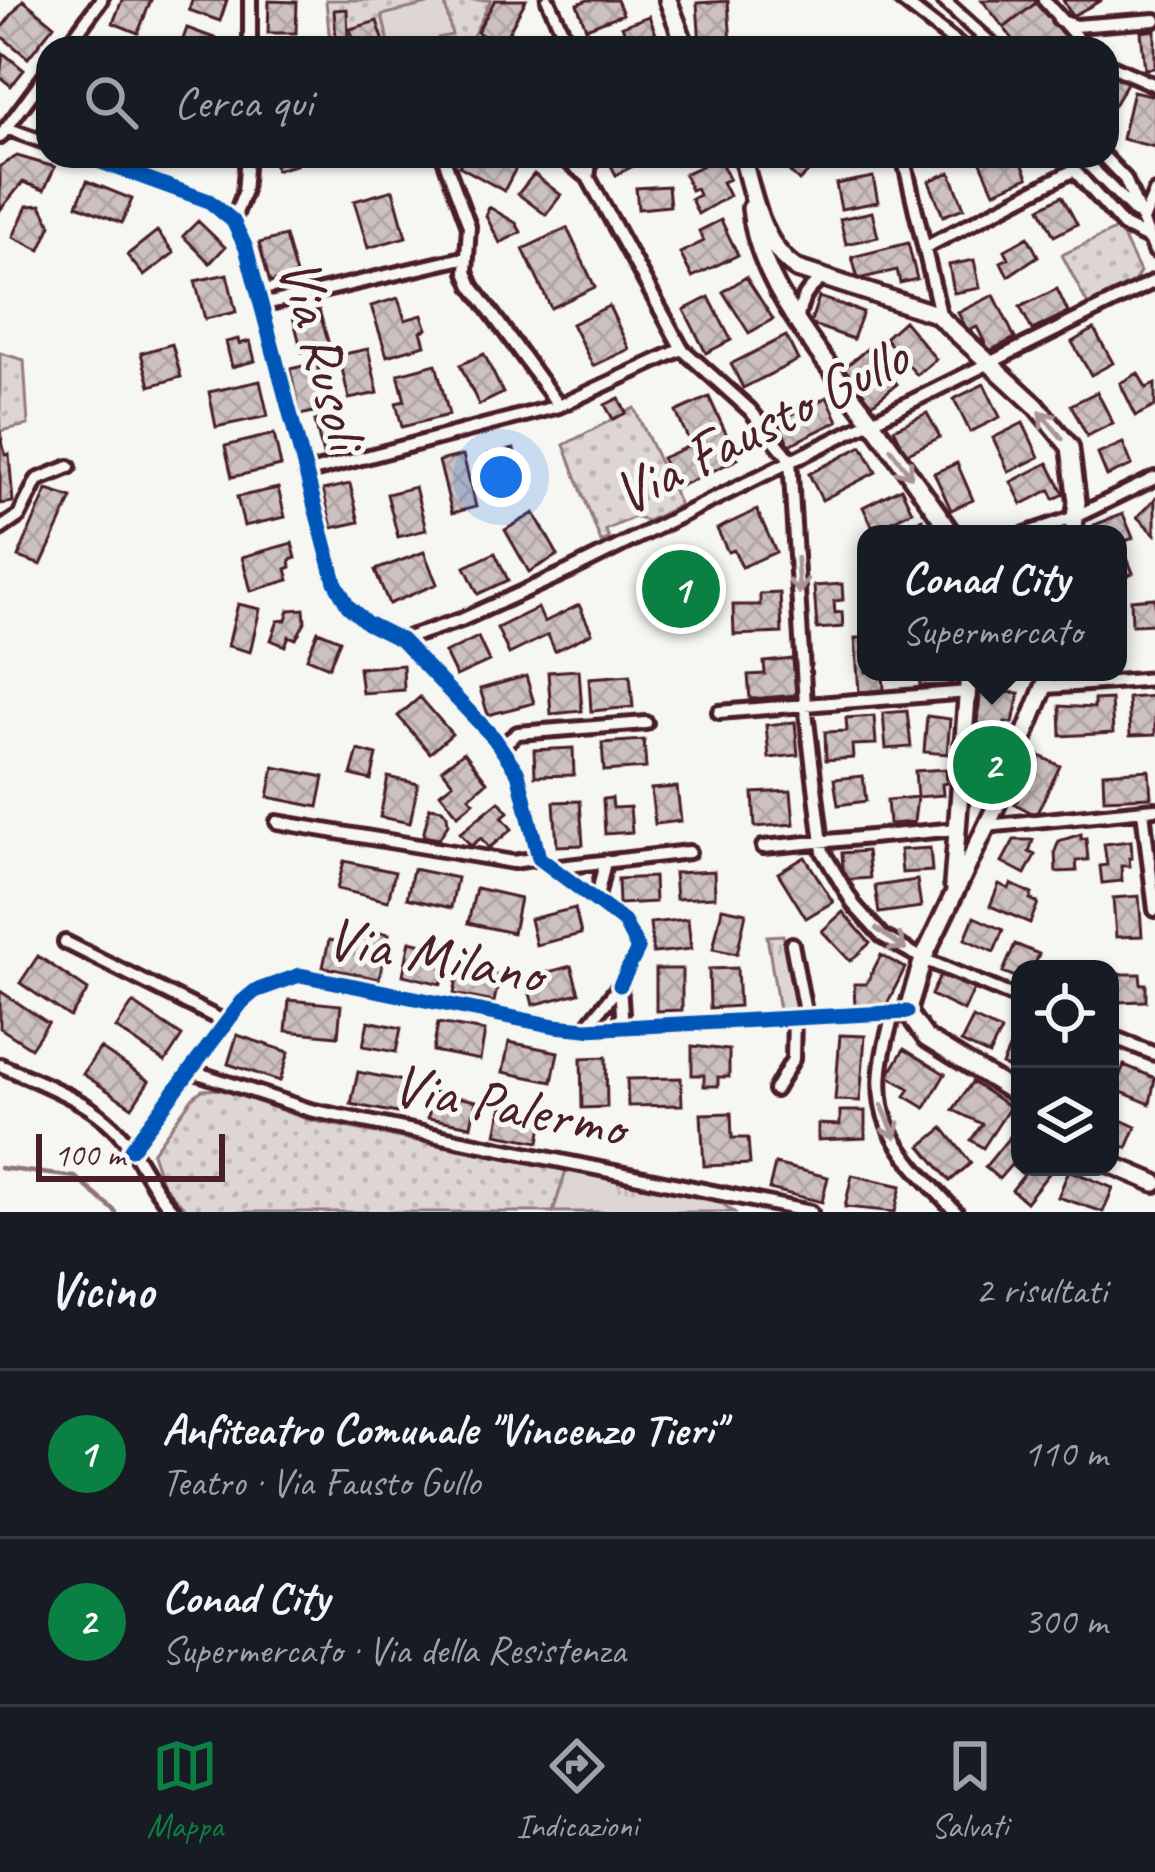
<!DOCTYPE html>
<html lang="it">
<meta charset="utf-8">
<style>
:root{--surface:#171b24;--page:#20242c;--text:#f1f3f6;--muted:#9ea1a6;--line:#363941;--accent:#0b8043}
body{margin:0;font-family:Caveat,sans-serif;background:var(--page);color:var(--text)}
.controls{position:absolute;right:36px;bottom:36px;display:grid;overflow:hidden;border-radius:24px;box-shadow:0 3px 9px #0004}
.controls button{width:108px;height:108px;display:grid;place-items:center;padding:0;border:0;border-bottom:3px solid var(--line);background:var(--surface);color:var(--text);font:60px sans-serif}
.scale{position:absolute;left:36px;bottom:30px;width:189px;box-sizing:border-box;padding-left:12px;border:6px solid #4a1f2b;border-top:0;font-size:33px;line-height:42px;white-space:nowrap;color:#4a1f2b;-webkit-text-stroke:9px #f6f6f2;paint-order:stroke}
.you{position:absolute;left:501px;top:477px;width:42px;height:42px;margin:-30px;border:9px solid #fff;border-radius:50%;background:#1a73e8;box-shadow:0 0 0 18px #1a73e833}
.badge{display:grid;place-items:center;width:78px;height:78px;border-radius:50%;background:var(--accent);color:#fff;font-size:39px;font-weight:700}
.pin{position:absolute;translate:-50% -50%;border:6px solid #fff;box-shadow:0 3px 12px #0006}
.popup{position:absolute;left:857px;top:525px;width:270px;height:156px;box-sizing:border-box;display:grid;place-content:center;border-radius:24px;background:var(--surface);filter:drop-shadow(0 3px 9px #0005);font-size:39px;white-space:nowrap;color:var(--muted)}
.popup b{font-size:45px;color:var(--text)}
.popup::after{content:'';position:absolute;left:50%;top:100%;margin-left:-24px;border:24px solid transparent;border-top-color:var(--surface)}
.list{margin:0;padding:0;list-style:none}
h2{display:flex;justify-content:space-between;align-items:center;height:156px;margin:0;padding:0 48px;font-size:51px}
h2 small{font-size:39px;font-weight:400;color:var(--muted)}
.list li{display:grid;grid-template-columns:78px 1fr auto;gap:36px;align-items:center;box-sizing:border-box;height:168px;padding:0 48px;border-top:3px solid var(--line)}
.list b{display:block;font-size:45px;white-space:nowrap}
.list p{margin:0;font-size:39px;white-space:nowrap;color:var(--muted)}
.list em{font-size:39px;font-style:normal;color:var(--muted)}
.icon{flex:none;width:66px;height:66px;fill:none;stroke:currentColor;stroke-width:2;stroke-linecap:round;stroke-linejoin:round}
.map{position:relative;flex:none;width:1155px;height:1212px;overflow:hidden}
.search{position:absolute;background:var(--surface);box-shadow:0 3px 9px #0004;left:36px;right:36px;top:36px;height:132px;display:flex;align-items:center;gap:30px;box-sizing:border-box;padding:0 42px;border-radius:36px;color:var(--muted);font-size:45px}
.sheet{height:492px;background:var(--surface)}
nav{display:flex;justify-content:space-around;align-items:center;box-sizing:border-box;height:168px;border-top:3px solid var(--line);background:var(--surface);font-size:33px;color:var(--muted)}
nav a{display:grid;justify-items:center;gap:6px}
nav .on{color:var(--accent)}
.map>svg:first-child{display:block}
</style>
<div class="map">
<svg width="1155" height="1212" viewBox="0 0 1155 1212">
<defs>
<pattern id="grass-tufts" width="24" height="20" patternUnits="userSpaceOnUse" patternTransform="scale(3)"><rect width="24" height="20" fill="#ddd6d5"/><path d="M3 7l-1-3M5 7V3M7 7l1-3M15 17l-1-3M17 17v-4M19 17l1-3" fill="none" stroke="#bfb7b7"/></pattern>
<pattern id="park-dots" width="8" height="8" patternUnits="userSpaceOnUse" patternTransform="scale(3)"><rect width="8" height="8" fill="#ddd6d5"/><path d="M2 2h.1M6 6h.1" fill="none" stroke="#bfb7b7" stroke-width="1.8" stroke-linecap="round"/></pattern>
<pattern id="building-cross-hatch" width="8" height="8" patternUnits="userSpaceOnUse" patternTransform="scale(3)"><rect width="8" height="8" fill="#ccc1c0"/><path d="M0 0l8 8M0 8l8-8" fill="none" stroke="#b1a5a5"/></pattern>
</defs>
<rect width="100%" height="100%" fill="#f6f6f2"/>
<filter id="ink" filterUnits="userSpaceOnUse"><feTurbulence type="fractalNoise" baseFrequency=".00833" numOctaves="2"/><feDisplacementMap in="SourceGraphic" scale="24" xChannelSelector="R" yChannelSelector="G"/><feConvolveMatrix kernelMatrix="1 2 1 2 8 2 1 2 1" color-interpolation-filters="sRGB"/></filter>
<g filter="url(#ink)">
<!-- grass -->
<path fill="url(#grass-tufts)" stroke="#947a80" stroke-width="3" d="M783 935 800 1011H779L767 936Z
M566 1170 717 1200 734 1212H553Z"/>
<!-- park -->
<path fill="url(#park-dots)" stroke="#947a80" stroke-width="3" d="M326 0H491L467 48H337L329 33Z
M1119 228 1140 272 1131 286 1088 305 1062 255Z
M0 353 24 360 28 425 0 431Z
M634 408 680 505 647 521 635 517 606 530 609 539 601 542 564 445Z
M222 1089 309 1120 566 1170 553 1212H189L163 1186 152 1153 193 1097 202 1090Z"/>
<!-- pitch -->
<path fill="#ddd6d5" stroke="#947a80" stroke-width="3" d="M444 0 452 35 438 38 440 48H390L382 15Z"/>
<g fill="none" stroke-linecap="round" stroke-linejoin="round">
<!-- stream -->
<path stroke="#8e747a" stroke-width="4.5" d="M0 1168 75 1177 116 1212"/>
</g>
<!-- building -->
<path fill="url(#building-cross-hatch)" stroke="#4a1f2b" stroke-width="3" d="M23 0 54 25 28 58 0 35V30Z
M122 0H151L138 33 113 23Z
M192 0H227L220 21 189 10Z
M495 0H526L501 46 477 32Z
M588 0H617L623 14 586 28 577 4Z
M982 0H1035L1037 2 1004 28Z
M1063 0H1102L1072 16Z
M269 1 297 2 296 33H268Z
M728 1 731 43 700 45 697 3Z
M1037 2 1074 48H1020L1004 28Z
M347 9 348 38 336 39 334 10Z
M649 16 659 42 631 48 622 26Z
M377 21 386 48H356L350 29Z
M187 28 217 39 214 48H180Z
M1155 30V68L1145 69 1141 32Z
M3 53 24 70 11 86 0 77Z
M1107 71 1127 83 1111 110 1107 108Z
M1133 91 1155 96V147L1122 139Z
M17 156 55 167 44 190 23 182 0 210V166Z
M272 156H293L296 165 276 170Z
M465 156H495L516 168 504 191 459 166Z
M606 156H652L616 175Z
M774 156H802L813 167 799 181Z
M1019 156 1028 177 994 192 979 158Z
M719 158 729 179 722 182 729 196 698 214 691 199 699 195 696 188 691 190 684 174Z
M950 172 964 208 943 216 929 181Z
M534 174 561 195 546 215 518 194Z
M873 177 878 202 841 209 836 184Z
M87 181 132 199 122 223 77 205Z
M668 186 670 206 638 209 636 188Z
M393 190 406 237 368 248 354 201Z
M1062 196 1077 224 1054 236 1040 208Z
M41 205 51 225 40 250 13 237 27 206Z
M489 207 516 223 521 232 500 243 486 216Z
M872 212 878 237 846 244 840 219Z
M721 220 738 255 692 277 680 253 704 241 699 231Z
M198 221 225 247 210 263 183 236Z
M567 228 595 287 551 308 523 249Z
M157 231 174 253 144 276 127 255Z
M285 236 296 275 270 283 259 243Z
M1028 237 1038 256 1008 276 1001 262 1009 258 1005 250Z
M908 243 917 279 900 283 897 270 858 279 852 257Z
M974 260 980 288 954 293 949 265Z
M227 274 236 312 205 319 195 281Z
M746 277 773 319 749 333 723 292Z
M1057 289 1068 312 1032 330 1020 307Z
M994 295 1015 338 989 351 977 327 968 331 958 313Z
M709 297 731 340 706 353 684 310Z
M819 297 863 312 853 339 810 324Z
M398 298 405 320 422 315 427 329 421 331 425 345 387 356 371 306Z
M609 306 629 349 593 366 572 324Z
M319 310 329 345 302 352 293 317Z
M904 321 936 359 917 375 885 338Z
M1094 329 1113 363 1091 375 1072 342Z
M786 336 798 360 743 388 731 364Z
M238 339 239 344 250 341 255 361 232 367 226 342Z
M172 344 181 377 150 386 141 353Z
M868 348 897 384 872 404 844 368Z
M368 349 378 393 349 399 339 355Z
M484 354 503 393 479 405 460 365Z
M317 363 327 409 300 415 290 369Z
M436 364 449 415 402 427 396 403 405 401 398 374Z
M1138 373 1146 388 1155 384V406L1136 416 1120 383Z
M260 381 268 416 216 427 209 392Z
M984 384 1000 417 970 432 954 399Z
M1097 392 1113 423 1087 436 1071 405Z
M709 397 738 459 676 488 662 458 691 445 676 412Z
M827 397 838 421 789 445 778 421Z
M619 398 626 413 613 419 605 405Z
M927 413 940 437 906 454 894 429Z
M338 415 346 449 323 455 315 421Z
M1023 423 1039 457 1009 472 993 438Z
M0 431 5 455 9 454 13 502 0 504Z
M274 434 281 466 232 477 225 446Z
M1123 443 1132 465 1107 476 1098 454Z
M862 446 876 472 822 500 809 474Z
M514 449 522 482 501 487 489 454Z
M463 455 476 507 452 513 439 461Z
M957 463 973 500 951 510 934 473Z
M1048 463 1064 494 1054 499 1050 490 1022 504 1011 482Z
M350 484 359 522 332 528 323 490Z
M415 487 426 530 398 537 387 494Z
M278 488 285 517 244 526 237 497Z
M901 488 912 511 874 530 863 507Z
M47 490 72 498 41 565 18 557Z
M1155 499V534L1137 517Z
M757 510 776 552 742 567 734 550 728 552 717 529Z
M534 513 558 555 529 572 505 530Z
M1123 514 1133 538 1121 543 1133 573 1118 579V534H1098L1094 525Z
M922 519 927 534H884V532Z
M292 543 296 558 290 560 291 567 286 569 289 580 251 591 242 557Z
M424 552 437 584 389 604 375 570Z
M495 553 508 580 478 594 465 567Z
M842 584 843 600 834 601 835 613 842 612 843 627 817 629 814 586Z
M780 593 782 633 734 635 733 605H760V594Z
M1155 598V624L1132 625 1131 600Z
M238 604 260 609 250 652 228 646Z
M579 605 592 633 555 651 548 635 509 654 497 628 538 608 544 622Z
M304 609 305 622 296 639 289 636 285 646 271 640 278 621 286 620 289 610Z
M318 631 340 640 329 667 307 658Z
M478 637 489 661 456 676 445 653Z
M855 638H866V672H883L884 690 859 692Z
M793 659 796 695 750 699 748 675 765 674 764 662Z
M403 665 404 690 362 693 359 668Z
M579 670 582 711 551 714 548 672Z
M919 672H950L951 685 920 686Z
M630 675 633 707 591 711 589 678Z
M526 676 534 703 488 715 480 689Z
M980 690 1019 693 1013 723 1005 722 1003 748 977 746Z
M1155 696V735L1130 736 1128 698Z
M420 697 452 734 430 753 398 716Z
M1111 699 1113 733 1061 736 1060 706 1094 708V700Z
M907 711 911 747 886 749 883 713Z
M874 716 876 744 852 745 853 758 826 760 825 732 847 731 846 718Z
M927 716 950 719 947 754 924 752Z
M795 722 798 755 769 758 766 725Z
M644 740 646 768 604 771 602 743Z
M573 748 574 775 535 776 534 750Z
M358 750 377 755 371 780 351 775Z
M975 750 997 752 996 766 988 781 973 774Z
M464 752 487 782 469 797 474 802 458 815 440 793 453 783 442 769Z
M1040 756 1060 766 1036 815 1015 804Z
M274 767 324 777 318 807 268 797Z
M946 769 947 783 942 784 943 795 917 797 915 771Z
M1149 770 1151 797 1104 799 1103 773Z
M863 776 866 801 838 805 834 779Z
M388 777 418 784 410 823 380 817Z
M677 787 681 821 655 824 651 789Z
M791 791 794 824 755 827 753 793Z
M917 797 914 822 889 824 887 800Z
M612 798 613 808 630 807 632 832 605 834 603 799Z
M499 801 508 812 502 817 512 829 489 848 481 838 471 846 460 833Z
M580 801 583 845 557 846 554 802Z
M430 807 442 809 447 815 448 824 439 839 423 836Z
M1081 834V839L1086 838 1088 860 1076 861 1077 871 1056 872 1055 851 1059 841Z
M1014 840H1033L1029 852 1035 855 1025 874 1002 862Z
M1131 841 1132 858H1129L1130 866H1121L1122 881 1102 883 1100 866 1107 865 1104 844Z
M930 848 932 871 902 873 900 850Z
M867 851 870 878 844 880 842 853Z
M805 857 833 902 806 918 778 873Z
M344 861 395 872 388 901 337 889Z
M413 869 457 878 451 908 407 898Z
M714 871 715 897 676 899 674 873Z
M654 877 655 902 619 904 618 879Z
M917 880 921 907 879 913 875 886Z
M999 884 1009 889 1011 884 1032 894 1030 899 1038 903 1030 923 990 906Z
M476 888 520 898 513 933 468 923Z
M1139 896 1142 936 1116 937 1113 898Z
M575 908 581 934 536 945 530 919Z
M722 908 746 913 737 954 713 949Z
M843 912 870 943 850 961 822 931Z
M974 917 1003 930 994 952 965 939Z
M688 919 691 949 653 953 650 923Z
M363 929 389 934 379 979 323 967 329 940 352 945 353 941 360 942Z
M410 941 449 950 441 984 403 975Z
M1015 944 1039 954 1033 969H1020V979L1003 972Z
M881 955 905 968 885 1008H855L854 984H866Z
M38 956 88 990 70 1017 20 983Z
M459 966 500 975 494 1002 454 994Z
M571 966 579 993 533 1005 526 978Z
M737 968 739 1006 710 1008 709 969Z
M656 969H682V1010L656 1011Z
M941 974 974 989 964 1011 931 995Z
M1110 974H1140L1141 984H1146V1001L1116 1002V997H1110Z
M0 991 48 1023 31 1048 0 1028Z
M289 1000 341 1005 338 1036 286 1031Z
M133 1003 182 1036 165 1062 116 1028Z
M973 1018 1001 1031 989 1055 961 1042Z
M368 1021 401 1028 396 1052 363 1046Z
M438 1023 485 1031 480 1060 433 1051Z
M237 1035 289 1052 280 1081 228 1064Z
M840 1035 865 1036 860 1101 835 1100Z
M1013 1040 1020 1043V1073L1002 1065Z
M509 1042 558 1052 552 1082 503 1072Z
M692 1046 729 1050V1077H718V1086H704V1075H692Z
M100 1048 149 1081 132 1107 83 1074Z
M904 1049 945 1074 925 1108 905 1096 910 1089 888 1076Z
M606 1057 607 1107 582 1108 581 1058Z
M1124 1065 1155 1078 1150 1104 1114 1089Z
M358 1072 403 1081 397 1113 351 1104Z
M681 1078 682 1105 628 1106 627 1079Z
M972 1082 1010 1107 983 1148 971 1140 982 1124 953 1110Z
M433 1092 476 1101 471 1126 428 1118Z
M502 1106 544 1114 539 1142 496 1134Z
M840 1111H865V1138L818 1140V1124L840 1125Z
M731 1113 732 1138H748L750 1164 704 1166 701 1114Z
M1110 1115 1136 1127 1127 1148 1110 1140Z
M943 1128 971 1163 950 1181 921 1146Z
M1016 1129 1020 1133V1167H1054L1026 1202 1012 1190 1024 1175 1011 1165 999 1179 985 1167Z
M775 1164 828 1177 822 1202 769 1189Z
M1069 1170 1113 1188 1103 1212 1058 1197Z
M852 1175 901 1186 895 1212 845 1207Z"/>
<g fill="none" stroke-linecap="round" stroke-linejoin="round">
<defs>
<path id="street" d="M548 0 570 48
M901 0 963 48
M943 0 996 48
M1044 0 1086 48
M1059 20 1075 26 1155 20
M66 48 101 0
M250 48V0
M1107 64 1155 85
M6 128 48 143
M0 137 48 72
M84 156 209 201 233 221 246 248 335 582 348 606 367 623 401 640 494 738 518 773 539 858 624 922 638 949 620 985
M443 156 469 226 466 272 472 286 559 406
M560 156 588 177 682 349 750 410 790 459
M903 156 941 318
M1080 156 1136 213
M1103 156 1125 179 1155 251
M588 177 591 156
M1143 220 1155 192
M233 221 244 193 247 156
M926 247 1074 170 1124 226 1150 239
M261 305 467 257
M798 319C800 299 808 289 824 277
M790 459 805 704 823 852 854 905 882 936 923 959 1020 999
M305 473 559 406 682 349
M0 529 19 516 37 480 69 467
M1025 534 1075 517 1155 478
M401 640 461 620 569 571 1155 281
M1047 687 1155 679
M719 712 968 692
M500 747 518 733 646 723
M1143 811 1155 910
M277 822 513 862 539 858
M986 826 1155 809
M763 847 957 829
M551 868 689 852
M596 902 605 862
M65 942 227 1023
M792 944 806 1017
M894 1013C862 1114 887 1140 956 1212
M586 1028 620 985 623 1028
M1110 1036 1155 1054
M0 1065C47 1086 103 1104 132 1150 146 1172 156 1193 174 1212
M192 1071 310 1110 811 1212
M775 1090 793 1059 794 1018
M131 1149 242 1002 255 991 300 975 555 1026 586 1029 907 1012"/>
<path id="secondary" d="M668 0 686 48
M742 156C753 195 761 246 797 269L936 314 1036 406 1070 447 1077 502 1073 534
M751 208C758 286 826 361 872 422 899 459 926 497 952 534
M953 884 969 672
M1020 1096 926 1038 907 1012 923 959 997 804 1050 672
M1110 1164 1155 1183"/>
</defs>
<!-- street casing -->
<use href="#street" stroke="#4a1f2b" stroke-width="20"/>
<!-- secondary casing -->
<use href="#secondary" stroke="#4a1f2b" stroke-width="24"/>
<!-- street -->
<use href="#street" stroke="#f6f6f2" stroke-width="10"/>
<!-- secondary -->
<use href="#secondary" stroke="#f6f6f2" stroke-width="15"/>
<defs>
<path id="cycleway" d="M84 156 209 201 233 221 246 248 335 582 348 606 367 623 401 640 494 738 518 773 539 858 624 922 638 949 620 985
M131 1149 242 1002 255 991 300 975 555 1026 586 1029 907 1012"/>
</defs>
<!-- cycleway casing -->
<use href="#cycleway" stroke="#f6f6f2" stroke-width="22"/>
<!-- cycleway -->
<use href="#cycleway" stroke="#0057b8" stroke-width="15"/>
</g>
<!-- one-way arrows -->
<defs><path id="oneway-shaft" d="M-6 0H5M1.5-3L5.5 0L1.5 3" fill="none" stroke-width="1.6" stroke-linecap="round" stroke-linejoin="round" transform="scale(3)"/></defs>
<g stroke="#a99598">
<use href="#oneway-shaft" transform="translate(1051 425) rotate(-130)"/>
<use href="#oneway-shaft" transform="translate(901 463) rotate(54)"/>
<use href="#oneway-shaft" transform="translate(798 576) rotate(86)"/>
<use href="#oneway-shaft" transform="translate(891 939) rotate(35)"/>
<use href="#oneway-shaft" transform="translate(889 1122) rotate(67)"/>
</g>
</g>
<g text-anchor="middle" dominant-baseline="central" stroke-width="10" stroke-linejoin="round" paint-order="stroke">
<!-- street labels -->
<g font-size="60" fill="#4a1f2b" stroke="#f6f6f2">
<text transform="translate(323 353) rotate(75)">Via Rusoli</text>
<text transform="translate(760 425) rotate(-27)">Via Fausto Gullo</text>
<text transform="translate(435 955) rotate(10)">Via Milano</text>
<text transform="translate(509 1105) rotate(11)">Via Palermo</text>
</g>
</g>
</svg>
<div class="controls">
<button><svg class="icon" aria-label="locate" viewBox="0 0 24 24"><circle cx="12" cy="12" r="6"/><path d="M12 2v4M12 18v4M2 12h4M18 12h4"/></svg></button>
<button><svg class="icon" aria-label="layers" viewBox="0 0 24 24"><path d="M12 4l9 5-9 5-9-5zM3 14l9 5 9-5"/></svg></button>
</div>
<div class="scale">100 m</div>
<div class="you"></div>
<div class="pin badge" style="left:681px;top:589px">1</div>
<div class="pin badge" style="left:992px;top:765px">2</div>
<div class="popup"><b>Conad City</b>Supermercato</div>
<div class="search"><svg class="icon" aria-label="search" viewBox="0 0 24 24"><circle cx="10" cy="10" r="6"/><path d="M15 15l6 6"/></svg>Cerca qui</div>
</div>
<section class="sheet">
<h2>Vicino<small>2 risultati</small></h2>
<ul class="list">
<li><span class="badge">1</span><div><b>Anfiteatro Comunale &quot;Vincenzo Tieri&quot;</b><p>Teatro · Via Fausto Gullo</p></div><em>110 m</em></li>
<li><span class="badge">2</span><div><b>Conad City</b><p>Supermercato · Via della Resistenza</p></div><em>300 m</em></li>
</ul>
</section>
<nav>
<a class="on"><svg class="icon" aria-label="map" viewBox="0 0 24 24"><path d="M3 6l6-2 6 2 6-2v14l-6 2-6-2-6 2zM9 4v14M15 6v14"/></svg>Mappa</a>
<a><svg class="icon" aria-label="directions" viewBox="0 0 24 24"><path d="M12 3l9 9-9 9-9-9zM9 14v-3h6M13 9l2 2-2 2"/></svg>Indicazioni</a>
<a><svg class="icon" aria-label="saved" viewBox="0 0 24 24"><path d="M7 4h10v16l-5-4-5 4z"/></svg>Salvati</a>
</nav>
